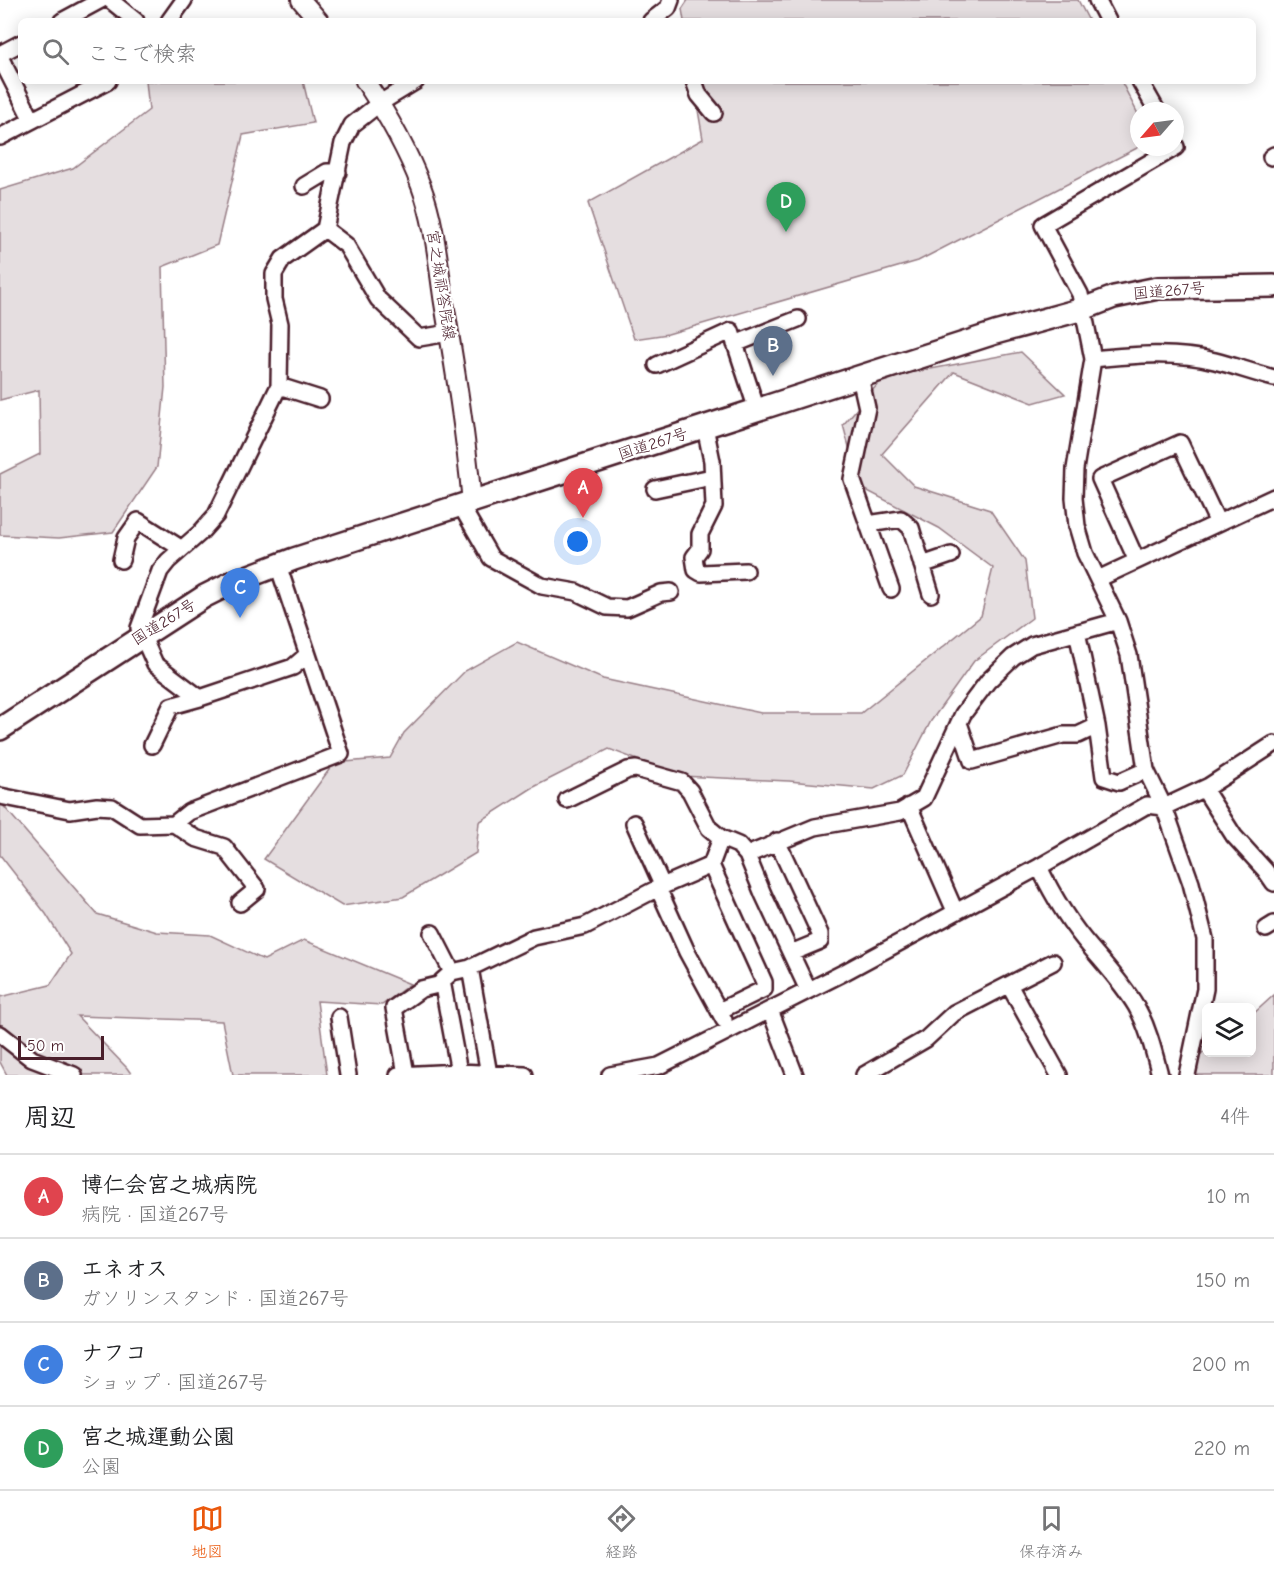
<!DOCTYPE html>
<html lang="ja">
<meta charset="utf-8">
<style>
:root{--surface:#fff;--page:#f6f6f6;--text:#202124;--muted:#757577;--line:#e0e0e0;--accent:#ea580c}
body{margin:0;font-family:"Comic Neue","Klee One",sans-serif;background:var(--page);color:var(--text)}
.controls{position:absolute;right:18px;bottom:18px;display:grid;overflow:hidden;border-radius:9px;box-shadow:0 3px 15px #0003}
.controls button{width:54px;height:54px;display:grid;place-items:center;padding:0;border:0;border-bottom:2px solid var(--line);background:var(--surface);color:var(--text);font:30px sans-serif}
.compass{position:absolute;left:1130px;top:102px;width:54px;height:54px;border-radius:50%;background:var(--surface);box-shadow:0 3px 15px #0003;rotate:242deg}
.scale{position:absolute;left:18px;bottom:15px;width:86px;box-sizing:border-box;padding-left:6px;border:3px solid #4a1f2b;border-top:0;font-size:16px;line-height:21px;white-space:nowrap;color:#4a1f2b;-webkit-text-stroke:4px #fff;paint-order:stroke}
.you{position:absolute;left:578px;top:542px;width:21px;height:21px;margin:-15px;border:4px solid #fff;border-radius:50%;background:#1a73e8;box-shadow:0 0 0 9px #1a73e833}
.badge{display:grid;place-items:center;width:39px;height:39px;border-radius:50%;background:var(--accent);color:#fff;font-size:20px;font-weight:700}
.pin{position:absolute;translate:-50% -50px;filter:drop-shadow(0 2px 3px #0008)}
.pin::after{content:'';position:absolute;top:32px;width:21px;height:18px;background:inherit;clip-path:polygon(0 0,100% 0,50% 100%)}
.list{margin:0;padding:0;list-style:none}
h2{display:flex;justify-content:space-between;align-items:center;height:78px;margin:0;padding:0 24px;font-size:26px}
h2 small{font-size:20px;font-weight:400;color:var(--muted)}
.list li{display:grid;grid-template-columns:39px 1fr auto;gap:18px;align-items:center;box-sizing:border-box;height:84px;padding:0 24px;border-top:2px solid var(--line)}
.list b{display:block;font-size:22px;white-space:nowrap}
.list p{margin:0;font-size:20px;white-space:nowrap;color:var(--muted)}
.list em{font-size:20px;font-style:normal;color:var(--muted)}
.icon{flex:none;width:33px;height:33px;fill:none;stroke:currentColor;stroke-width:2;stroke-linecap:round;stroke-linejoin:round}
.map{position:relative;flex:none;width:1274px;height:1075px;overflow:hidden}
.search{position:absolute;background:var(--surface);box-shadow:0 3px 15px #0003;left:18px;right:18px;top:18px;height:66px;display:flex;align-items:center;gap:15px;box-sizing:border-box;padding:0 21px;border-radius:9px;color:var(--muted);font-size:22px}
.sheet{height:414px;background:var(--surface)}
nav{display:flex;justify-content:space-around;align-items:center;box-sizing:border-box;height:84px;border-top:2px solid var(--line);background:var(--surface);font-size:16px;color:var(--muted)}
nav a{display:grid;justify-items:center;gap:3px}
nav .on{color:var(--accent)}
.map>svg:first-child{display:block}
</style>
<div class="map">
<svg width="1274" height="1075" viewBox="0 0 1274 1075">
<rect width="100%" height="100%" fill="#fff"/>
<filter id="ink" filterUnits="userSpaceOnUse"><feTurbulence type="fractalNoise" baseFrequency=".0167" numOctaves="2"/><feDisplacementMap in="SourceGraphic" scale="12" xChannelSelector="R" yChannelSelector="G"/><feConvolveMatrix kernelMatrix="1 2 1 2 8 2 1 2 1" color-interpolation-filters="sRGB"/></filter>
<g filter="url(#ink)">
<!-- green -->
<path fill="#e5dee0" stroke="#987e86" stroke-width="1.5" d="M688 0H1078L1089 21H684L682 9Z
M146 81H303L313 123 243 135 217 245 162 267 165 387 157 467 113 532 59 538 0 535V474L40 454 39 390 0 400V190L73 168 149 110Z
M693 81H1121L1139 116V147L918 261 668 334 634 339 588 203 703 139Z
M1021 352 1065 394 1033 403 954 372 882 454 914 486 990 510 1025 561 1032 618 974 661 931 721 903 775 874 789 789 781 680 776 609 749 532 788 479 822 476 853 403 897 342 906 264 859 334 763 390 758 404 733 465 671 517 642 603 679 761 713H861L981 616 993 568 939 528 860 487 843 425 883 378Z
M0 802 97 914 157 932 210 935 264 960 304 940 410 984 382 1005 317 1001 327 1075H233L222 1021 77 1016 127 1068 132 1075H7L0 1062V997L50 985 71 954 46 914 0 855Z
M1274 995V1075H1186L1183 1068 1206 1050V1052H1252V1015Z"/>
<g fill="none" stroke-linecap="round" stroke-linejoin="round">
<defs>
<path id="minor" d="M110 0 136 21
M1097 0 1108 21
M62 21 101 0
M169 21 184 0
M651 21 668 8 671 0
M0 54 21 43
M0 57 32 120
M694 81 699 95 714 113
M1140 81 1157 111
M0 137 108 81
M1175 145 1176 147 1043 225 1080 294 1093 359 1075 469 1074 498 1077 526 1085 553 1118 621 1129 655 1146 770 1164 807 1191 883 1205 939V989L1187 1075
M1271 157 1274 155
M304 186 327 172H338
M325 229 346 245 378 299 419 338 449 333
M735 344 798 319
M1093 359C1133 355 1176 351 1215 361 1235 366 1254 373 1274 378
M657 365 731 331 757 410
M860 377 867 408 852 479 891 589
M279 386 320 399
M705 427 712 461 714 506 700 534V549L694 557 696 570 701 573 746 571
M655 489 712 477
M461 506 491 558 542 586 576 592 607 607 627 608 661 593 671 592
M868 524 901 519 911 528 931 594
M1136 559 1100 479 1180 443 1218 523
M121 560 126 538 138 521 182 549
M922 565 951 555
M1098 579 1274 497
M1077 632 1097 726 1104 777 1119 782 1146 770
M307 655 293 667 200 698 155 664 139 628 160 571 168 561 200 533 216 515 279 386 280 324 274 299V274L283 259 325 229 343 143 352 125 380 103 416 81
M959 723 972 761 1063 735H1078L1097 726
M152 745 171 706 200 698
M1204 789 1234 836 1265 870 1274 883
M0 796 70 810 97 806 112 807 140 825 174 824 189 812 341 754 278 565
M567 800 628 770 636 769 682 782 690 791 709 828 721 838
M909 806 955 911
M634 823 663 887
M174 824 195 838 224 847 257 889 240 903
M777 841 820 934V941L791 953
M747 855 815 827 900 812 924 798 963 714 988 681 1013 657 1032 645 1118 621
M711 865 764 982V989L719 1011
M1039 867C1053 896 1070 924 1091 948 1107 967 1123 984 1136 1006 1148 1027 1154 1052 1160 1075
M658 888 687 952 724 1020
M1266 929 1274 924
M432 933 452 972
M470 968 489 1074
M1009 985 1059 1075
M770 1010 795 1075
M339 1017 348 1075
M0 1034 32 1059 74 1075
M459 1072 442 981 452 972 470 968 534 937 585 926 658 888 711 865 721 838 738 845 747 855 763 894 808 990
M406 1074 394 1008 421 989 442 984
M398 1075 459 1072 525 1075
M610 1075 659 1066 843 973 1039 867 1147 805 1164 807 1209 786 1274 744
M864 1075 926 1039 954 1013 1053 962"/>
<path id="major" d="M301 0 319 21
M365 81C387 114 407 149 421 186 435 223 438 264 444 303 455 369 466 435 472 503"/>
<path id="highway" d="M0 729 205 596 231 583 294 559 995 333 1083 309 1114 297 1158 288 1274 286"/>
</defs>
<!-- minor casing -->
<use href="#minor" stroke="#4a1f2b" stroke-width="20"/>
<!-- major casing -->
<use href="#major" stroke="#4a1f2b" stroke-width="22"/>
<!-- highway casing -->
<use href="#highway" stroke="#4a1f2b" stroke-width="26"/>
<!-- minor -->
<use href="#minor" stroke="#fff" stroke-width="15"/>
<!-- major -->
<use href="#major" stroke="#fff" stroke-width="18"/>
<!-- highway -->
<use href="#highway" stroke="#fff" stroke-width="21"/>
</g>
</g>
<g text-anchor="middle" dominant-baseline="central" stroke-width="4.5" stroke-linejoin="round" paint-order="stroke">
<!-- street labels -->
<g font-size="16" fill="#4a1f2b" stroke="#fff">
<text transform="translate(441 285) rotate(81)">宮之城祁答院線</text>
<text transform="translate(1169 291) rotate(-5)">国道267号</text>
<text transform="translate(653 444) rotate(-18)">国道267号</text>
<text transform="translate(164 622) rotate(-32)">国道267号</text>
</g>
</g>
</svg>
<div class="controls">
<button><svg class="icon" aria-label="layers" viewBox="0 0 24 24"><path d="M12 4l9 5-9 5-9-5zM3 14l9 5 9-5"/></svg></button>
</div>
<svg class="compass" viewBox="-18 -18 36 36"><path d="M0-13l5 13h-10z" fill="#e53935"/><path d="M0 13l5-13h-10z" fill="#757577"/></svg>
<div class="scale">50 m</div>
<div class="you"></div>
<div class="pin badge" style="left:583px;top:518px;background:#e0444e">A</div>
<div class="pin badge" style="left:773px;top:376px;background:#5c6f8a">B</div>
<div class="pin badge" style="left:240px;top:618px;background:#3f7fe0">C</div>
<div class="pin badge" style="left:786px;top:232px;background:#2e9e5b">D</div>
<div class="search"><svg class="icon" aria-label="search" viewBox="0 0 24 24"><circle cx="10" cy="10" r="6"/><path d="M15 15l6 6"/></svg>ここで検索</div>
</div>
<section class="sheet">
<h2>周辺<small>4件</small></h2>
<ul class="list">
<li><span class="badge" style="background:#e0444e">A</span><div><b>博仁会宮之城病院</b><p>病院 · 国道267号</p></div><em>10 m</em></li>
<li><span class="badge" style="background:#5c6f8a">B</span><div><b>エネオス</b><p>ガソリンスタンド · 国道267号</p></div><em>150 m</em></li>
<li><span class="badge" style="background:#3f7fe0">C</span><div><b>ナフコ</b><p>ショップ · 国道267号</p></div><em>200 m</em></li>
<li><span class="badge" style="background:#2e9e5b">D</span><div><b>宮之城運動公園</b><p>公園</p></div><em>220 m</em></li>
</ul>
</section>
<nav>
<a class="on"><svg class="icon" aria-label="map" viewBox="0 0 24 24"><path d="M3 6l6-2 6 2 6-2v14l-6 2-6-2-6 2zM9 4v14M15 6v14"/></svg>地図</a>
<a><svg class="icon" aria-label="directions" viewBox="0 0 24 24"><path d="M12 3l9 9-9 9-9-9zM9 14v-3h6M13 9l2 2-2 2"/></svg>経路</a>
<a><svg class="icon" aria-label="saved" viewBox="0 0 24 24"><path d="M7 4h10v16l-5-4-5 4z"/></svg>保存済み</a>
</nav>
